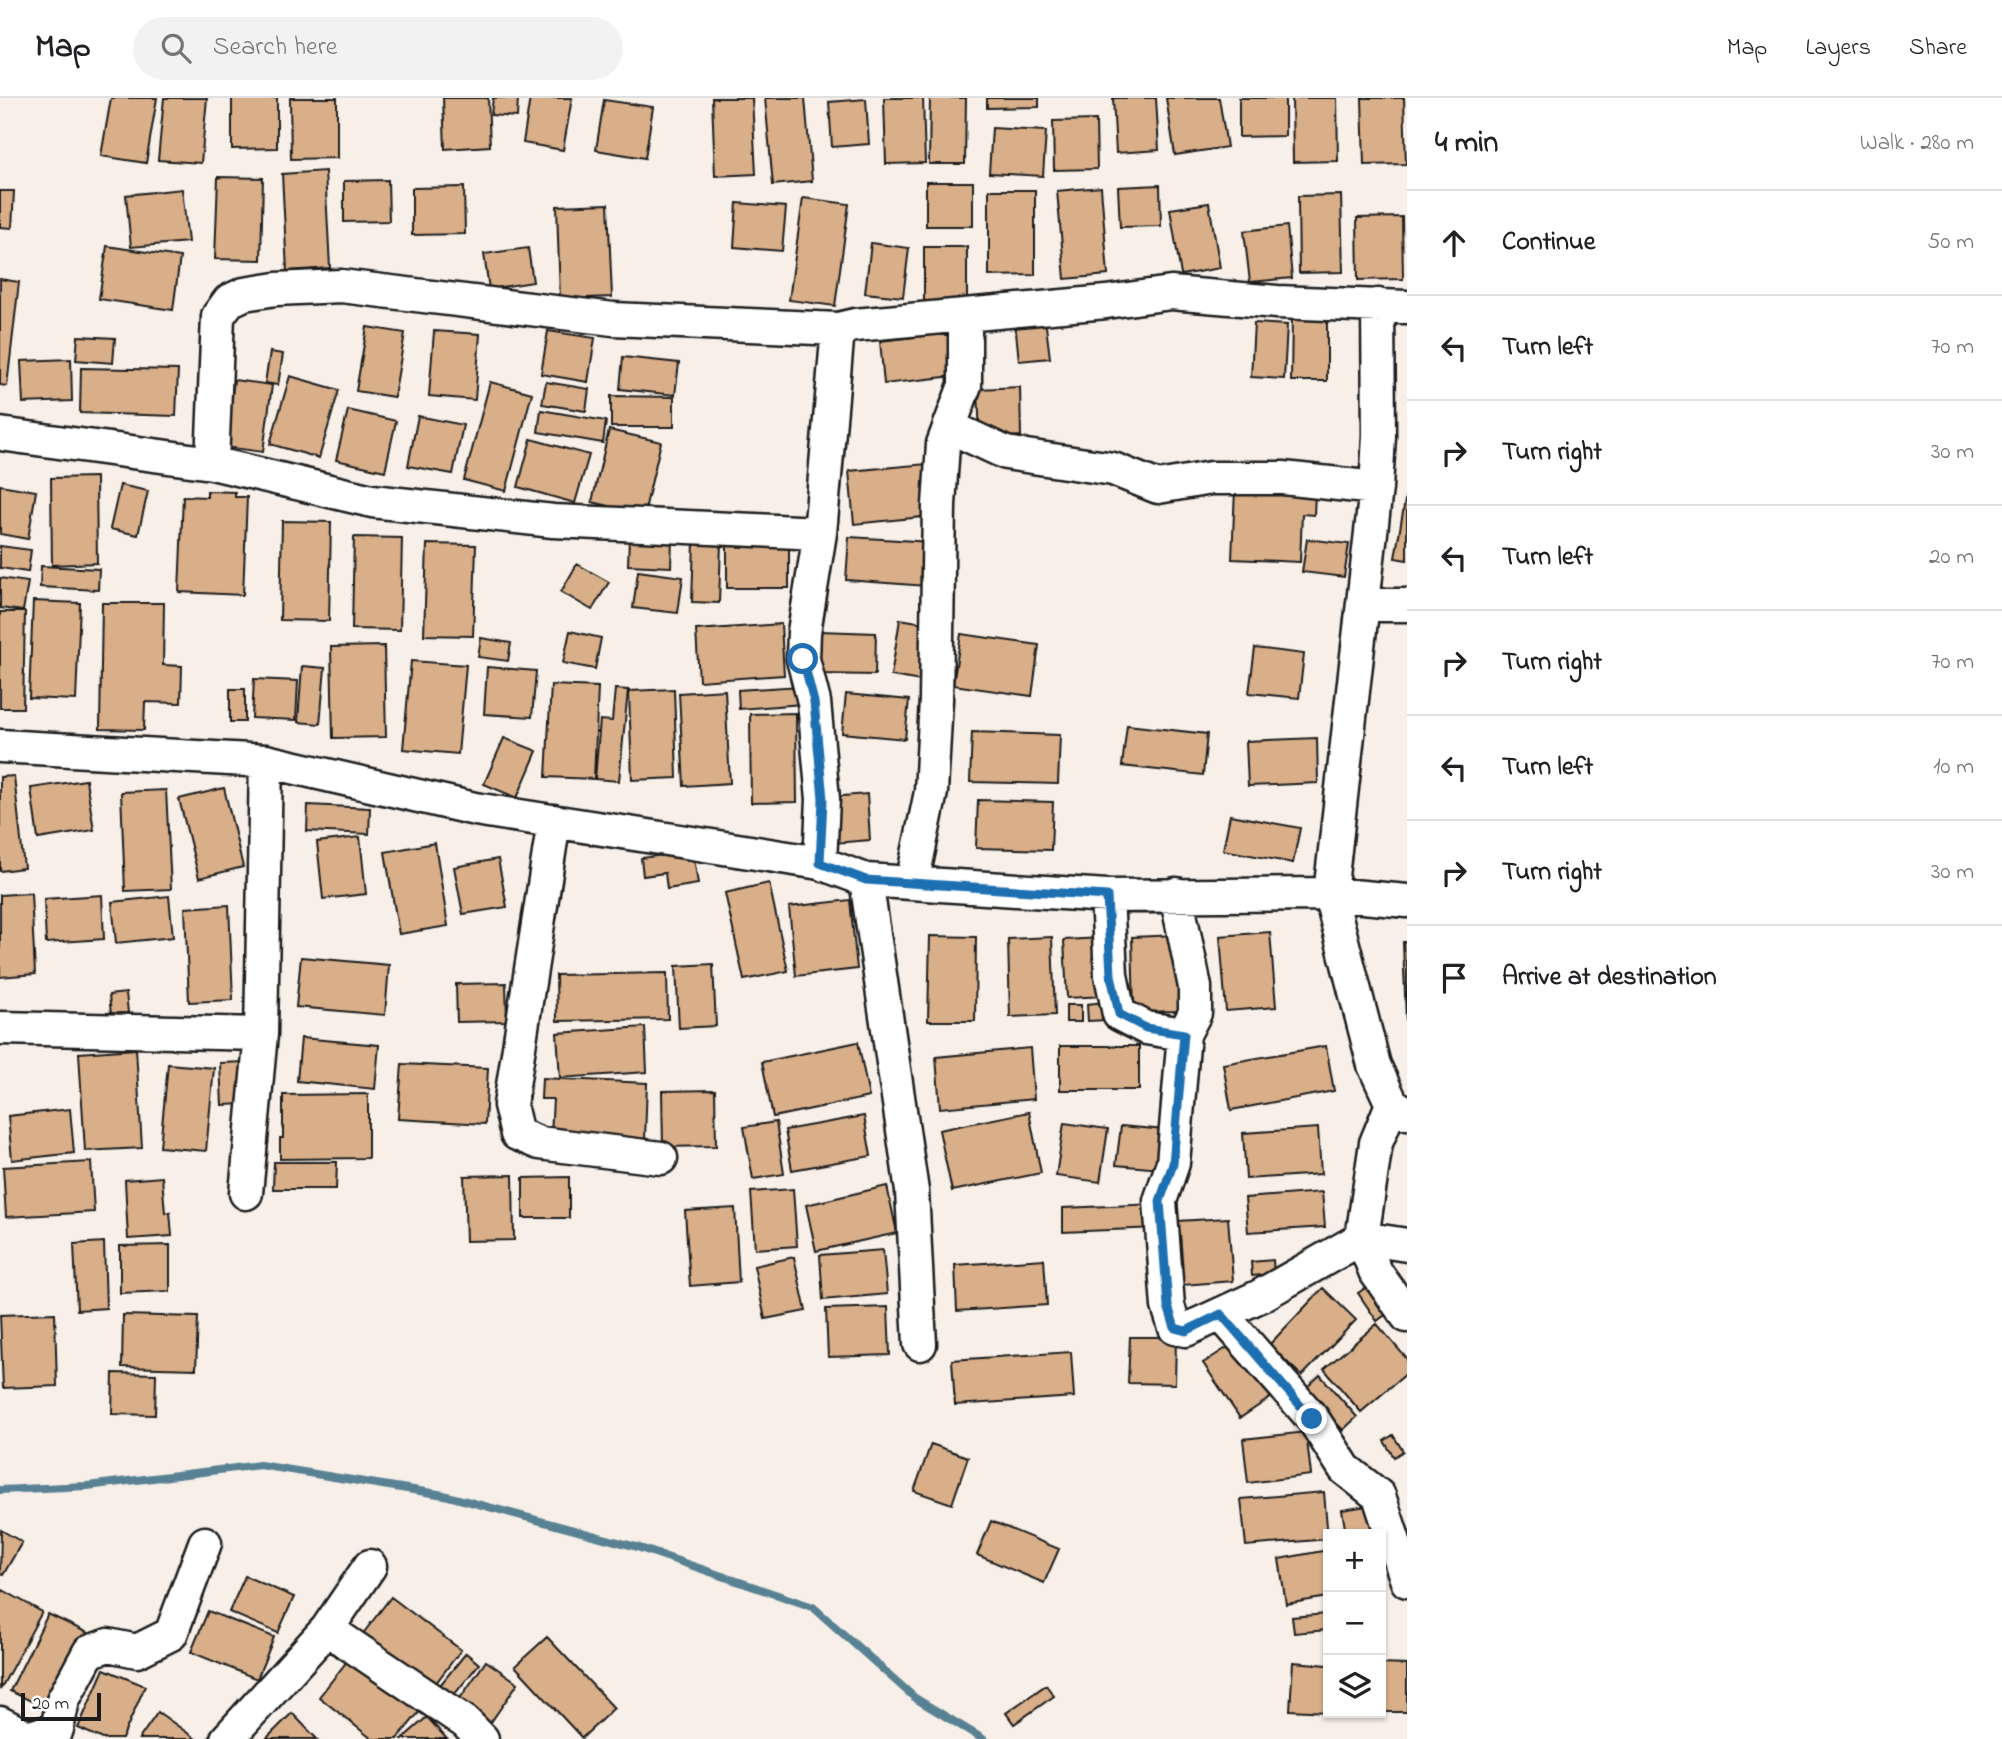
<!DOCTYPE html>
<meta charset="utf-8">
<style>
:root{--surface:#fff;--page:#f2f2f2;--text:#202124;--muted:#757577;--line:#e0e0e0}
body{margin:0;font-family:"Indie Flower",sans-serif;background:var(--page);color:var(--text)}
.controls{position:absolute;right:21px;bottom:21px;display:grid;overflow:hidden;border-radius:0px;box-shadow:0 2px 5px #0004}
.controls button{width:63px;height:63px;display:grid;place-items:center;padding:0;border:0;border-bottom:2px solid var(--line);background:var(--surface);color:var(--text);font:35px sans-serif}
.scale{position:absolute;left:21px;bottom:18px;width:80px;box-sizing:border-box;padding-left:7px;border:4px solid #1c1c1c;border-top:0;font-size:19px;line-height:24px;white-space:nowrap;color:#1c1c1c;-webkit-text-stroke:5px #fff;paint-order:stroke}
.stop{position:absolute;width:21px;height:21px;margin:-16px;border:5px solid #1f6fb2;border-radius:50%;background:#fff}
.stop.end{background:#1f6fb2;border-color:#fff;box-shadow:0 2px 7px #0008}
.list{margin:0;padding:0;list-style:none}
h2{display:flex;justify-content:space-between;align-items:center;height:91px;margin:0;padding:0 28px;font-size:30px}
h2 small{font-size:23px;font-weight:400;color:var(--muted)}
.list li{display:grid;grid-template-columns:46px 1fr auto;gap:21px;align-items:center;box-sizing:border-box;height:105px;padding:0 28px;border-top:2px solid var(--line)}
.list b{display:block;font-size:26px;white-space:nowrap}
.list em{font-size:23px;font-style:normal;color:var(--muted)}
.icon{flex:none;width:38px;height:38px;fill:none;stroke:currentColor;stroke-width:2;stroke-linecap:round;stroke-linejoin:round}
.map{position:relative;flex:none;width:1407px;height:1641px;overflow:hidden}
header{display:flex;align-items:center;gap:42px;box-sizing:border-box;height:98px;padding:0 35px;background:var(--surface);border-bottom:2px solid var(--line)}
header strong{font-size:33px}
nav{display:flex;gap:38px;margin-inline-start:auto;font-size:24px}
.search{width:490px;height:63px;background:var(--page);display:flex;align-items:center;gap:18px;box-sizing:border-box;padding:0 24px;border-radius:38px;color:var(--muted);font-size:26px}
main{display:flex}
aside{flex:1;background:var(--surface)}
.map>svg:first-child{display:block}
</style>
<header>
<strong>Map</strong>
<div class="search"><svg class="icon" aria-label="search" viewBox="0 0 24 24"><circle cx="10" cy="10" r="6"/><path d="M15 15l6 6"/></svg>Search here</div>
<nav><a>Map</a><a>Layers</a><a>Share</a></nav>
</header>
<main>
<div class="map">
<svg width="1407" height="1641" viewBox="0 0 1407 1641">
<rect width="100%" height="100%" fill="#f7efe8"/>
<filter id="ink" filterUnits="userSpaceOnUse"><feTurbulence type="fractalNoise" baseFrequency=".0143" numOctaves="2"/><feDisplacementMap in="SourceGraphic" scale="14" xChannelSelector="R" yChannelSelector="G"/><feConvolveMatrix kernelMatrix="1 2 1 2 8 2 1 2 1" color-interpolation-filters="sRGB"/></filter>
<g filter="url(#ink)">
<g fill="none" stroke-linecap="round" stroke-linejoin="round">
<!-- stream -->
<path stroke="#598293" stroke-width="8" d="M0 1392 87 1388 260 1367 444 1397 637 1449 813 1509 915 1600 983 1641"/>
</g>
<!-- building -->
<path fill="#d9af8a" stroke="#1c1c1c" stroke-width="2" d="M111 0H157L146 65 101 58Z
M164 0H207L201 65 158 62Z
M232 0H277V50L232 51Z
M290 0H337V60L291 61Z
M443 0H488L490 48 445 51Z
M493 0H518L517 19 491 17Z
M530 0H572L563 52 523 45Z
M712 0H752L756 76 715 78Z
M765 0H805L812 83 773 87Z
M884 0H923L925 65 886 66Z
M930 0H966L965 66H929Z
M987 0H1039V9L987 10Z
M1113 0H1156L1159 52 1116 55Z
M1166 0H1219L1227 49 1175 57Z
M1239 0H1285V38L1239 39Z
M1292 0H1337L1338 63 1293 64Z
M1362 0H1404L1406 66 1364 67Z
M866 1 869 46 832 49 829 4Z
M604 2 653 9 645 60 596 52Z
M1096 22 1097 71 1054 72 1053 23Z
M992 30 1046 33 1043 78 989 75Z
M325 73 330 170 287 173 282 76Z
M218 79 263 80 261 162 215 161Z
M388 82 389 123 344 124V83Z
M926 84H973V128H926Z
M1160 87 1161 128 1120 129 1118 89Z
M464 89 465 136 412 137V90Z
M1101 89 1108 177 1065 181 1057 93Z
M182 91 188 144 131 149 126 97Z
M989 92H1035V177L989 178Z
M0 93H14L12 130 0 129Z
M1341 97 1343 174 1299 175 1298 98Z
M803 100 849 106 835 208 789 202Z
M737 105 786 109 782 153 734 149Z
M1209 105 1220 170 1181 177 1170 111Z
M608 106 612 199 560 201 557 108Z
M1402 119 1403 181 1358 182 1357 120Z
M1287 128 1292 180 1250 184 1244 133Z
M871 145 909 150 903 199 865 195Z
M107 148 180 159 173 212 99 201Z
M924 149H967V203H924Z
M528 150 533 184 489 191 484 156Z
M0 181 19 184 7 288 0 287Z
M1292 217H1327V283H1291Z
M1045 220 1050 260 1019 263 1015 224Z
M1254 225 1287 227 1284 281 1251 279Z
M367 229 405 235 394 299 356 293Z
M434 233 480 236 475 302 429 298Z
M548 233 595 240 588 284 541 276Z
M957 234 962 277 884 286 880 243Z
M78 238 115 240 113 265 76 262Z
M270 254 283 256 278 287 265 285Z
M623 259 679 265 675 297 620 291Z
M71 261 72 303 23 305 21 263Z
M81 270 178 272 176 318 80 315Z
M290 278 339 292 319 360 270 346Z
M234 282 272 287 263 354 225 349Z
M490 284 532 295 506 393 464 382Z
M546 284 589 291 586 313 542 306Z
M1020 289 1021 338 980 340 978 291Z
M611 298 674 299V329H611Z
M348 312 396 323 385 373 336 362Z
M541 312 606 323 603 345 538 334Z
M418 318 463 327 453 376 408 368Z
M609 332 661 344 644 416 592 404Z
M531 341 589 357 575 405 518 389Z
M927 366 932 418 854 426 849 373Z
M96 379 97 465 52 467 51 380Z
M0 387 36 393 28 441 0 436Z
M120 387 148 393 138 437 110 431Z
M1235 391 1315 394 1314 417 1302 416 1300 464 1232 461Z
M1407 391V462L1395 460Z
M207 393 235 394V399H247L243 497 179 494 183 398 207 399Z
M282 423 331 424 329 523 280 522Z
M354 439 402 440 400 532 352 531Z
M849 439 931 444 927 488 846 482Z
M629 440 672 441 671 469 628 467Z
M1307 441 1349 446 1344 479 1302 474Z
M727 442H789V490H727Z
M694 444 721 445 719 505 692 504Z
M427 446 476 447 473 538 424 537Z
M0 448 31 452 28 474 0 470Z
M577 466 609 484 592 512 561 494Z
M41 468 99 471 98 492 40 489Z
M638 473 683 479 678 515 633 510Z
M0 480 28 484 23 513 0 510Z
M33 503 80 505 76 602 29 600Z
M102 505H164L163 567 182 568 181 605 145 604 144 632 100 631Z
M0 514H25L23 610H0Z
M900 521 936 527 927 584 891 578Z
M781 526 784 577 699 583 696 532Z
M570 533 601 540 595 571 563 565Z
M820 533 876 535 875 577 819 576Z
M961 536 1039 547 1032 598 953 587Z
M481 540 511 545 508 563 478 559Z
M384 548 386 639 333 640 331 549Z
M1255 550 1304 556 1299 600 1249 595Z
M411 563 466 567 458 656 403 651Z
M302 568 325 570 320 626 298 624Z
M487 569 536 573 532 619 484 616Z
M254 581 298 583 296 622 252 620Z
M551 587 598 589 594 681 546 679Z
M801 588 802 606 739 611 738 592Z
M230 591H245V624H230Z
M615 591 628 592 619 683 595 681 600 622 612 623Z
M674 591 677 680 632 682 629 593Z
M725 592 730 685 684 688 679 595Z
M846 596 909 602 905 641 842 635Z
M796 615 797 704 751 705 750 616Z
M1127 627 1207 636 1203 677 1122 668Z
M972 634 1060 637 1058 686 970 684Z
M504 640 537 653 517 700 484 686Z
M1317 640 1318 685 1248 688 1246 643Z
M14 678 24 770 0 773V679Z
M86 682 94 732 38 741 31 690Z
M224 690 243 769 199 780 179 701Z
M166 692 171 791 125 793 121 694Z
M867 696 870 742 834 745 831 699Z
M978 702 1053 704 1051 752 976 750Z
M308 707 370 710 369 736 307 733Z
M1230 717 1300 730 1293 765 1223 752Z
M360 739 366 796 323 801 317 744Z
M435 745 448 828 399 836 385 754Z
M693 753 698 786 667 791 665 775 643 778 641 760Z
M498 761 507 809 463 816 454 769Z
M769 785 788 873 744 882 725 795Z
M31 795 35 876 0 879V797Z
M102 797 104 841 46 845 44 801Z
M169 798 173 839 116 845 112 804Z
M850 802 857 871 796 878 789 809Z
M229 807 233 902 189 904 185 810Z
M1270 834 1276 909 1226 913 1220 838Z
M1178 837 1181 913 1134 914 1132 839Z
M930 838 976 839 975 923H928Z
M1052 839 1055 917 1010 919 1008 841Z
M1102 840 1105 898 1067 900 1064 842Z
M1403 844H1407V923L1406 924Z
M301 859 389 867 385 917 296 909Z
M713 866 716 928 679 930 676 868Z
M667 875 668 921 557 923 556 877Z
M506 885 507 923 457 924 456 886Z
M126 895 128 915 111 916 109 897Z
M1105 904 1106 922 1088 923 1087 906Z
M1066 907H1081V924H1066Z
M645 929 647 974 560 980 557 935Z
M301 940 379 947 375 991 297 983Z
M858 944 869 999 773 1019 762 964Z
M1060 948H1139V992H1060Z
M1326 948 1334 993 1231 1012 1223 966Z
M1030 950 1034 1001 940 1010 936 959Z
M136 951 142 1050 85 1053 79 955Z
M246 964 248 1006 222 1007 220 965Z
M168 966 214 970 206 1053 160 1049Z
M402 966 488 970 485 1026 398 1021Z
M542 980 647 985 645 1041 551 1037 553 1001H541Z
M715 992 716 1048 663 1049 662 993Z
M368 996V1060L280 1061V1040H283V997Z
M70 1011 74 1055 12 1062 8 1018Z
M1029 1014 1041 1075 952 1093 939 1032Z
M864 1018 871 1058 792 1072 785 1032Z
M776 1024 784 1076 753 1081 744 1029Z
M1064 1025 1108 1031 1100 1084 1056 1078Z
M1121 1028 1165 1032 1161 1071 1116 1067Z
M1318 1030 1321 1076 1246 1081 1243 1035Z
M91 1064 94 1114 6 1119 3 1069Z
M274 1064H337L336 1091H273Z
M513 1077 514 1142 466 1143 464 1078Z
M162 1079 165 1115 170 1114 172 1138 128 1141 125 1082Z
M569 1079V1120H523V1080Z
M887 1088 897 1135 816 1153 806 1107Z
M793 1091 797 1148 755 1151 751 1094Z
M1322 1094 1325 1129 1248 1134 1245 1100Z
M1157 1106V1130L1063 1134V1110Z
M735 1110 739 1184 690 1188 685 1113Z
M1228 1120 1233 1183 1183 1187 1178 1123Z
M104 1144 106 1210 77 1212 74 1146Z
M170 1147V1193L120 1195V1148Z
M883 1152 887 1196 823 1202 820 1157Z
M794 1159 806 1213 765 1221 754 1168Z
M1044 1161 1047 1207 957 1213 955 1167Z
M1273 1162 1274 1176 1252 1178 1251 1164Z
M1373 1185 1392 1212 1377 1223 1358 1195Z
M1323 1190 1356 1222 1302 1278 1269 1247Z
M888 1209 890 1257 828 1259 826 1211Z
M55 1215 57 1288 3 1290 0 1217Z
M123 1217 198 1219 196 1271 122 1269Z
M1377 1226 1407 1261V1275L1361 1314 1324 1271Z
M1130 1239H1176L1175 1286 1128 1285Z
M1239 1242 1276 1296 1240 1320 1203 1265Z
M1071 1254 1074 1299 955 1307 952 1262Z
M113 1275 156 1276 155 1317 112 1316Z
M1320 1277 1357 1319 1343 1332 1305 1291Z
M1306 1334 1311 1377 1248 1385 1243 1341Z
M1393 1337 1403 1353 1394 1359 1384 1343Z
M931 1346 968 1359 952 1406 914 1393Z
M1324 1394 1328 1441 1246 1448 1241 1401Z
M1379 1406 1387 1458 1381 1459V1436H1346L1342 1412Z
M991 1423 1059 1451 1044 1485 977 1457Z
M1 1432 22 1444 3 1477 0 1476Z
M1328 1452V1499L1286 1506 1279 1461Z
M245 1478 294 1499 278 1535 229 1514Z
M3 1492 42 1514 0 1592V1497Z
M391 1499 461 1552 432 1590 362 1537Z
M208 1513 274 1539 257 1581 191 1554Z
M48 1516 90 1536 52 1613 10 1593Z
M1326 1516 1327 1532 1294 1535 1292 1519Z
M547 1539 614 1610 582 1640 515 1568Z
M466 1555 479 1566 446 1607 432 1597Z
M352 1557 421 1612 397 1641H372L319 1599Z
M486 1563 518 1585 484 1634 452 1612Z
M1293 1564 1328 1567V1614L1290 1612Z
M1381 1566 1407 1567V1614H1381Z
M104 1571 145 1588 122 1641H103L78 1630Z
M1046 1587 1054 1598 1014 1626 1006 1615Z
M158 1614 196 1641H139Z
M292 1615 317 1641H266Z
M427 1619 447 1641H402Z"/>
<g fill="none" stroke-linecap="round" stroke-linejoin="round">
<defs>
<path id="street" d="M1378 207 1379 338 1376 390 1330 796 1374 967 1392 1006 1407 1015
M950 329 1006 355 1113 371 1158 389 1211 380H1283L1376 390
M0 336 212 365 372 403 553 423 820 435
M212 365 218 218 229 203 244 196 276 191 341 188 613 221 838 231 855 227 1106 204 1171 195 1277 204 1407 209
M1363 507H1407
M0 648 266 663 475 711 820 765 866 782 1107 798 1330 796 1407 803
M554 723 510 1007 517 1036 539 1045 661 1060
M820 765 823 701 814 604 803 561 804 534 820 435 838 231
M866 782 912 1093 920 1246
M912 785 931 694 936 602 939 407 943 346 965 287V218
M1176 796 1195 889V915L1184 936 1173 1065 1160 1103 1168 1208 1175 1230 1186 1232 1260 1198 1362 1140 1407 1147
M1107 798 1111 877 1119 916 1146 930 1184 936
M0 930 261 936
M1392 1006 1376 1045 1362 1140 1375 1173 1407 1218
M246 1095 261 936 266 663
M1221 1216 1313 1321 1345 1371 1379 1398 1407 1483
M327 1531 465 1624 482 1641
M0 1625 32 1641
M30 1639 57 1631 63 1602 89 1554 108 1547 137 1553 171 1536 205 1445
M227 1641 327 1531 370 1468"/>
</defs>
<!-- street casing -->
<use href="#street" stroke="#1c1c1c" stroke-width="37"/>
<!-- street -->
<use href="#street" stroke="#fff" stroke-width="32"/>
</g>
</g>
<g fill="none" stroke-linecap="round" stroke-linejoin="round" filter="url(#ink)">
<!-- route -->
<path stroke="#1f6fb2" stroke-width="9" d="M803 561 814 604 823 701 820 765 866 782 1107 798 1111 877 1119 916 1146 930 1184 936 1173 1066 1160 1103 1168 1208 1175 1230 1186 1233 1221 1216 1312 1321"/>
</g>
</svg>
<div class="controls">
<button>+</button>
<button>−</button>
<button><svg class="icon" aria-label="layers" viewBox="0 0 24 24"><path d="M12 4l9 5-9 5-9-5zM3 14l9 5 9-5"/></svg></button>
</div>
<div class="scale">20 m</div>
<div class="stop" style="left:803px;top:561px"></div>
<div class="stop end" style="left:1312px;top:1321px"></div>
</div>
<aside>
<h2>4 min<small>Walk · 280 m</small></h2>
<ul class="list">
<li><svg class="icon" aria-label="ahead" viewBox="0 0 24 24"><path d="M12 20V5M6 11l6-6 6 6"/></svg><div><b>Continue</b></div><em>50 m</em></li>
<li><svg class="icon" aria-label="left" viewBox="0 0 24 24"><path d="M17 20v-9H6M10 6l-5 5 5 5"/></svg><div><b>Turn left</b></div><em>70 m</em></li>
<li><svg class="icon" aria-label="right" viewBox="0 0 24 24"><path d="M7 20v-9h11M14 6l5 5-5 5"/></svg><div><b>Turn right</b></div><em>30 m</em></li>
<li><svg class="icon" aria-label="left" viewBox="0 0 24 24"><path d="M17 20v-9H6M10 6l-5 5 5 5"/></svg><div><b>Turn left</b></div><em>20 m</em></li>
<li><svg class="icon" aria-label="right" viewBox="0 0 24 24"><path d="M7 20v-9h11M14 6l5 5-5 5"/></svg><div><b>Turn right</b></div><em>70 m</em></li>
<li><svg class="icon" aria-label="left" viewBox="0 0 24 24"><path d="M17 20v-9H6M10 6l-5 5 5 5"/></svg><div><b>Turn left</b></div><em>10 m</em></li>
<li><svg class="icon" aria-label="right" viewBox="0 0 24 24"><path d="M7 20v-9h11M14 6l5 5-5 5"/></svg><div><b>Turn right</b></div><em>30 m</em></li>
<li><svg class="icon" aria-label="arrive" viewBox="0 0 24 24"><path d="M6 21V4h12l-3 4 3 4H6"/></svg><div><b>Arrive at destination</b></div></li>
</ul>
</aside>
</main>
